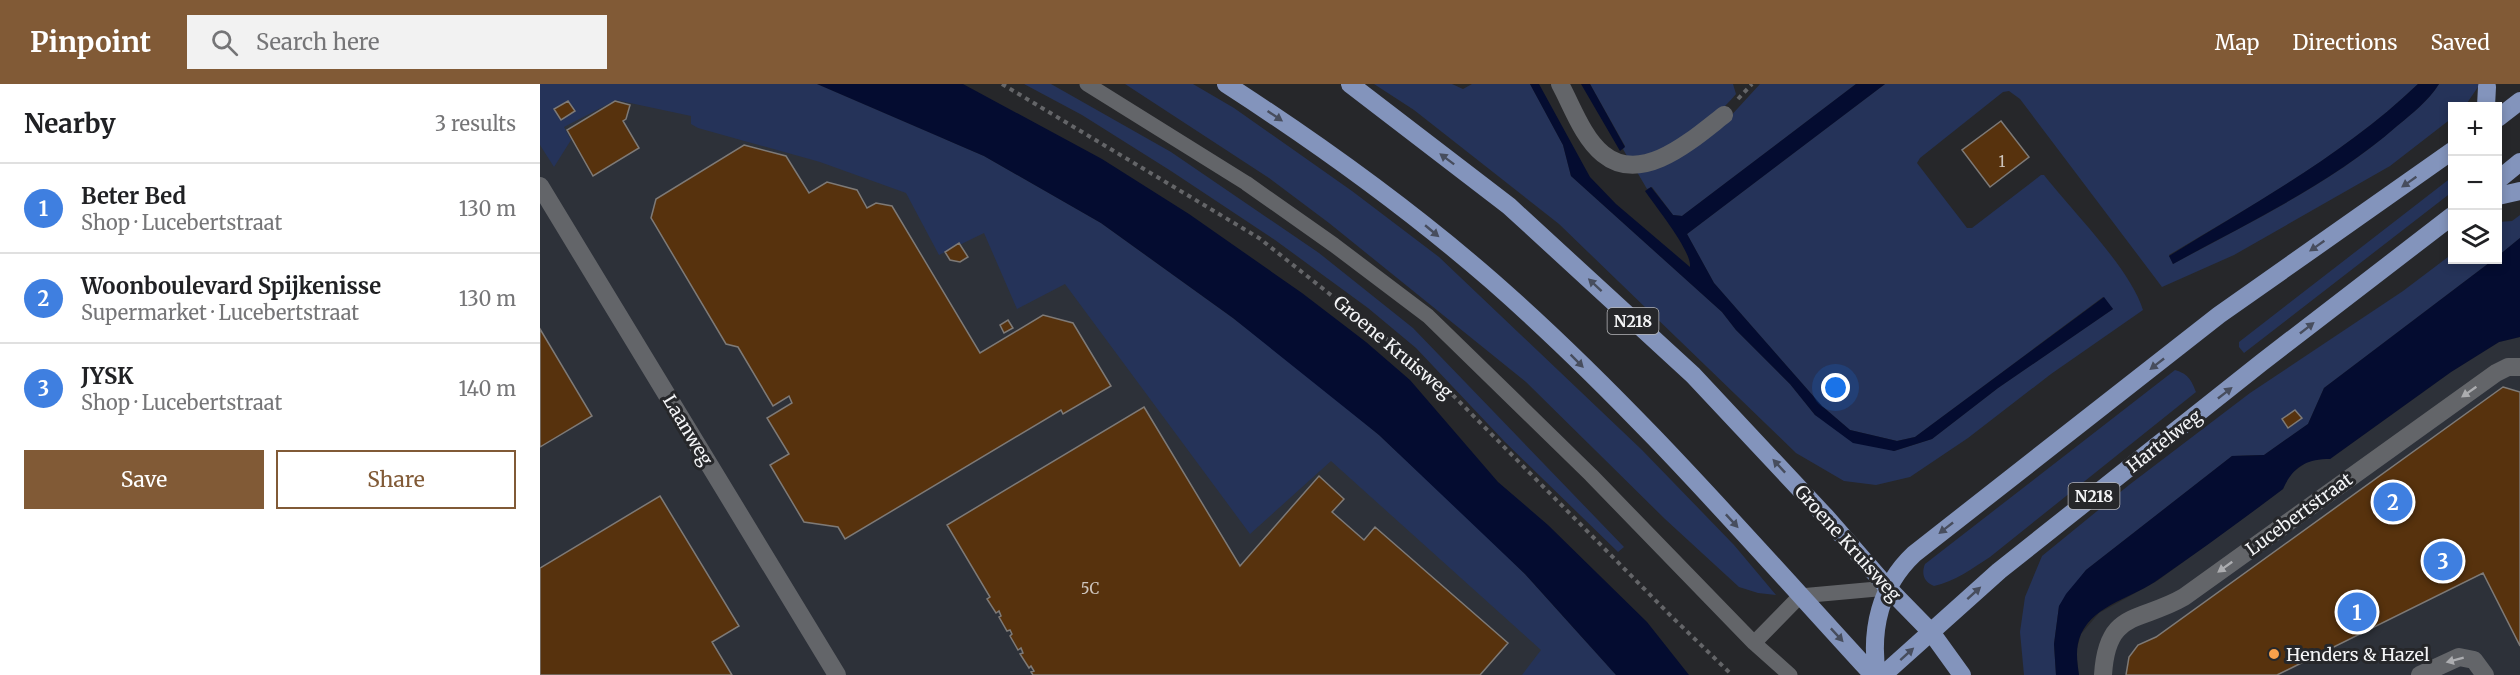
<!DOCTYPE html>
<meta charset="utf-8">
<style>
:root{--surface:#fff;--page:#f2f2f2;--text:#202124;--muted:#757577;--line:#e0e0e0;--accent:#815a36}
body{margin:0;font-family:Merriweather,serif;background:var(--page);color:var(--text)}
.controls{position:absolute;right:18px;top:18px;display:grid;overflow:hidden;border-radius:0px;box-shadow:0 3px 9px #0003}
.controls button{width:54px;height:54px;display:grid;place-items:center;padding:0;border:0;border-bottom:2px solid var(--line);background:var(--surface);color:var(--text);font:30px sans-serif}
.you{position:absolute;left:1296px;top:304px;width:21px;height:21px;margin:-15px;border:4px solid #fff;border-radius:50%;background:#1a73e8;box-shadow:0 0 0 9px #1a73e833}
.badge{display:grid;place-items:center;width:39px;height:39px;border-radius:50%;background:var(--accent);color:#fff;font-size:20px;font-weight:700}
.pin{position:absolute;translate:-50% -50%;border:3px solid #fff;box-shadow:0 2px 6px #0006}
.list{margin:0;padding:0;list-style:none}
h2{display:flex;justify-content:space-between;align-items:center;height:78px;margin:0;padding:0 24px;font-size:26px}
h2 small{font-size:20px;font-weight:400;color:var(--muted)}
.list li{display:grid;grid-template-columns:39px 1fr auto;gap:18px;align-items:center;box-sizing:border-box;height:90px;padding:0 24px;border-top:2px solid var(--line)}
.list b{display:block;font-size:22px;white-space:nowrap}
.list p{margin:0;font-size:20px;white-space:nowrap;color:var(--muted)}
.list em{font-size:20px;font-style:normal;color:var(--muted)}
.actions{display:flex;gap:12px;padding:18px 24px}
.actions a{flex:1;padding:14px 0;border:2px solid var(--accent);border-radius:0px;text-align:center;font-size:21px;color:var(--accent)}
.actions .main{background:var(--accent);color:#fff}
.icon{flex:none;width:33px;height:33px;fill:none;stroke:currentColor;stroke-width:2;stroke-linecap:round;stroke-linejoin:round}
.map{position:relative;flex:none;width:1980px;height:591px;overflow:hidden}
header{display:flex;align-items:center;gap:36px;box-sizing:border-box;height:84px;padding:0 30px;background:var(--accent);color:#fff}
header strong{font-size:28px}
nav{display:flex;gap:33px;margin-inline-start:auto;font-size:21px}
.search{width:420px;height:54px;background:var(--page);display:flex;align-items:center;gap:15px;box-sizing:border-box;padding:0 21px;border-radius:0px;color:var(--muted);font-size:22px}
main{display:flex}
aside{flex:1;background:var(--surface)}
.map>svg:first-child{display:block}
</style>
<header>
<strong>Pinpoint</strong>
<div class="search"><svg class="icon" aria-label="search" viewBox="0 0 24 24"><circle cx="10" cy="10" r="6"/><path d="M15 15l6 6"/></svg>Search here</div>
<nav><a>Map</a><a>Directions</a><a>Saved</a></nav>
</header>
<main>
<aside>
<h2>Nearby<small>3 results</small></h2>
<ul class="list">
<li><span class="badge" style="background:#3f7fe0">1</span><div><b>Beter Bed</b><p>Shop · Lucebertstraat</p></div><em>130 m</em></li>
<li><span class="badge" style="background:#3f7fe0">2</span><div><b>Woonboulevard Spijkenisse</b><p>Supermarket · Lucebertstraat</p></div><em>130 m</em></li>
<li><span class="badge" style="background:#3f7fe0">3</span><div><b>JYSK</b><p>Shop · Lucebertstraat</p></div><em>140 m</em></li>
</ul>
<div class="actions"><a class="main">Save</a><a>Share</a></div>
</aside>
<div class="map">
<svg width="1980" height="591" viewBox="0 0 1980 591">
<rect width="100%" height="100%" fill="#26272a"/>
<!-- built -->
<path fill="#2d3139" d="M0 0H335L1088 591H0Z
M1980 253V591H1539L1536 568 1541 550 1559 529 1617 497 1708 431 1743 405 1749 391 1771 375H1790L1911 288 1959 258Z"/>
<!-- green -->
<path fill="#253359" d="M0 0H277L444 72 561 139 693 234 774 297 839 351 936 442 985 490 1076 591H982L1001 566 791 377 710 450 525 200 477 225 444 149 399 171 366 109 280 78 158 44 151 40V32L76 16 24 43 31 56 14 83 0 61Z
M484 0H511L631 68 779 169 873 244 1084 463 1078 468 965 358 876 264 828 224 735 156 631 87 542 31Z
M585 0H653L694 24 812 107 899 173 1102 366 1194 461 1236 511 1218 509 1199 503 1125 435 986 298 789 139 729 94Z
M834 0H912L923 5 932 0H990L1023 61 1031 92 1182 228 1196 246 1250 300 1275 331 1354 367 1392 355 1458 304 1573 225 1563 213 1375 353 1357 357 1310 346 1282 322 1174 199 1147 150 1345 0H1878C1805 70 1715 119 1629 171L1633 180C1710 138 1791 100 1857 42 1873 29 1888 17 1899 0H1940L1925 22H1912V34L1850 82 1694 171 1622 203 1480 15 1469 7 1463 8 1380 74 1377 79 1427 144H1432L1501 91H1504C1532 127 1590 184 1603 226L1511 290 1428 354 1370 393 1336 401 1304 397 1256 369 1019 140 874 26Z
M1050 0H1193L1196 10C1172 39 1125 71 1088 74L1083 65 1085 62Z
M1220 0H1316L1142 132 1133 131 1112 103 1107 105 1097 88 1187 36Z
M1912 93V108L1704 269 1699 263V258Z
M1980 131V154L1958 172V138L1972 137Z
M1912 170V176H1953L1784 304 1768 340 1724 371 1692 372 1546 486 1519 522 1514 560 1516 591H1484L1480 548 1485 513 1502 472 1589 401 1710 309 1863 207Z
M1635 286C1648 290 1651 295 1656 308L1450 473C1433 484 1414 498 1394 502 1384 498 1381 490 1385 480Z"/>
<!-- water -->
<path fill="#040c30" d="M277 0H423L562 75 649 130 762 209 826 258 870 296 958 398 1008 441 1107 538 1149 591H1076L985 490 839 351 693 234 561 139 444 72Z
M990 0H999L1050 93 1076 120 1150 183C1152 167 1115 122 1105 107L1111 103 1133 131 1142 132 1316 0H1345L1147 150 1174 199 1282 322 1310 346 1357 357 1375 353 1564 213 1573 225 1458 304 1392 355 1354 367 1313 359 1275 331 1250 300 1196 246 1182 228 1031 92 1023 61Z
M1041 0H1050L1085 63 1080 67Z
M1878 0H1899C1888 17 1873 29 1857 42 1791 100 1709 138 1633 180L1629 172C1715 119 1805 70 1878 0Z
M1980 154V253L1959 258 1911 288 1790 375C1766 375 1753 383 1743 405 1702 436 1661 466 1619 495 1595 513 1555 520 1541 550 1535 563 1537 577 1539 591H1516L1514 560 1519 522 1526 510 1546 486 1692 372 1724 371 1768 340 1784 304 1953 176H1958V172Z"/>
<!-- building -->
<path fill="#57320d" stroke="#7e7a77" stroke-width="1.5" d="M28 17 35 27 21 36 14 25Z
M75 17 90 21 86 35 83 37 99 64 53 92 27 46Z
M1461 37 1489 73 1450 103 1422 66Z
M204 61 246 72 269 109 287 98 317 106 327 124 336 119 352 122 440 269 503 231 533 239 571 302 523 330 521 326 305 455 298 443 264 438 230 381 249 370 227 334 252 319 249 312 233 322 198 263 186 260 111 134 116 115Z
M419 159 428 173 420 178 410 176 405 168Z
M468 236 473 244 464 249 460 241Z
M0 245 52 332 0 363Z
M1963 303 1980 308V562L1943 489 1737 591H1586L1589 573 1598 561 1616 553Z
M604 323 700 482 779 392 804 415 792 428 824 456 835 443 968 559 940 591H493L491 588 494 587 491 582 489 584 480 570 483 569 481 564 478 566 470 552 472 550 470 546 467 547 459 533 461 532 459 527 456 529 447 515 450 513 407 441Z
M1755 326 1762 334 1748 344 1742 335Z
M120 412 199 542 172 558 192 591H0V484Z"/>
<g fill="none" stroke-linecap="round" stroke-linejoin="round">
<!-- path -->
<path stroke="#646568" stroke-width="4" stroke-dasharray="4.5 4.5" stroke-linecap="butt" d="M462 0 719 154 897 295 1130 531 1192 591
M1198 15 1212 0"/>
<!-- lane -->
<path stroke="#636569" stroke-width="15" d="M547 0 706 99 794 161 888 232 1051 391 1214 559 1250 591
M1214 559 1260 512 1348 504"/>
<!-- street -->
<path stroke="#636569" stroke-width="18" d="M1020 0C1032 22 1043 54 1063 70 1102 102 1153 55 1184 31
M0 102 297 591
M1563 591C1567 525 1599 539 1644 513L1956 289 1968 283H1980
M1880 591 1919 573 1934 576 1945 591"/>
<!-- primary -->
<path stroke="#8394bc" stroke-width="18" d="M686 0C779 60 868 124 952 197 1089 317 1210 457 1333 591
M810 0 969 122 1153 291 1286 433 1348 504 1391 548 1422 591
M1946 22 1947 3
M1958 34 1980 17
M1958 96 1980 78
M1958 112 1980 107
M1337 591C1330 546 1340 502 1374 470L1679 231 1912 67
M1343 591 1459 487 1721 279 1912 132"/>
</g>
<!-- one-way arrows -->
<defs><path id="oneway-solid" d="M-6-.8H1V-3.2L6.5 0L1 3.2V.8H-6Z" transform="scale(1.5)"/></defs>
<g fill="#474d5d">
<use href="#oneway-solid" transform="translate(735 32) rotate(34)"/>
<use href="#oneway-solid" transform="translate(907 75) rotate(-143)"/>
<use href="#oneway-solid" transform="translate(1869 98) rotate(145)"/>
<use href="#oneway-solid" transform="translate(892 147) rotate(40)"/>
<use href="#oneway-solid" transform="translate(1777 162) rotate(145)"/>
<use href="#oneway-solid" transform="translate(1055 201) rotate(-137)"/>
<use href="#oneway-solid" transform="translate(1767 244) rotate(-38)"/>
<use href="#oneway-solid" transform="translate(1037 277) rotate(45)"/>
<use href="#oneway-solid" transform="translate(1617 280) rotate(142)"/>
<use href="#oneway-solid" transform="translate(1685 309) rotate(-38)"/>
<use href="#oneway-solid" transform="translate(1239 382) rotate(-133)"/>
<use href="#oneway-solid" transform="translate(1192 437) rotate(47)"/>
<use href="#oneway-solid" transform="translate(1406 444) rotate(142)"/>
<use href="#oneway-solid" transform="translate(1434 509) rotate(-42)"/>
<use href="#oneway-solid" transform="translate(1297 551) rotate(47)"/>
<use href="#oneway-solid" transform="translate(1367 570) rotate(-42)"/>
</g>
<g fill="#acadb0">
<use href="#oneway-solid" transform="translate(1929 308) rotate(145)"/>
<use href="#oneway-solid" transform="translate(1685 483) rotate(144)"/>
<use href="#oneway-solid" transform="translate(1915 576) rotate(165)"/>
</g>
<!-- markers -->
<circle fill="#f8a04b" stroke="#26272a" stroke-width="2" cx="1734" cy="570" r="6"/>
<g text-anchor="middle" dominant-baseline="central" stroke-width="6" stroke-linejoin="round" paint-order="stroke">
<!-- number labels -->
<g font-size="15" fill="#cdc4bc">
<text x="1462" y="77">1</text>
<text x="550" y="504">5C</text>
</g>
<!-- shield labels -->
<g fill="#26272a" stroke="#b6b7ba" stroke-width="1.5">
<rect x="1067.5" y="224" width="51" height="26" rx="4.5"/>
<rect x="1528.5" y="399" width="51" height="26" rx="4.5"/>
</g>
<g font-size="16" font-weight="bold" fill="#f4f5f7">
<text x="1093" y="237">N218</text>
<text x="1554" y="412">N218</text>
</g>
<!-- street labels -->
<g font-size="18" fill="#f4f5f7" stroke="#26272a">
<text transform="translate(853 263) rotate(40)">Groene Kruisweg</text>
<text transform="translate(148 346) rotate(59)">Laanweg</text>
<text transform="translate(1624 357) rotate(-38)">Hartelweg</text>
<text transform="translate(1759 430) rotate(-36)">Lucebertstraat</text>
<text transform="translate(1308 459) rotate(48)">Groene Kruisweg</text>
</g>
<!-- poi labels -->
<g font-size="18" fill="#f4f5f7" stroke="#26272a" text-anchor="start">
<text x="1746" y="570">Henders &amp; Hazel</text>
</g>
</g>
</svg>
<div class="controls">
<button>+</button>
<button>−</button>
<button><svg class="icon" aria-label="layers" viewBox="0 0 24 24"><path d="M12 4l9 5-9 5-9-5zM3 14l9 5 9-5"/></svg></button>
</div>
<div class="you"></div>
<div class="pin badge" style="left:1817px;top:528px;background:#3f7fe0">1</div>
<div class="pin badge" style="left:1853px;top:418px;background:#3f7fe0">2</div>
<div class="pin badge" style="left:1903px;top:477px;background:#3f7fe0">3</div>
</div>
</main>
